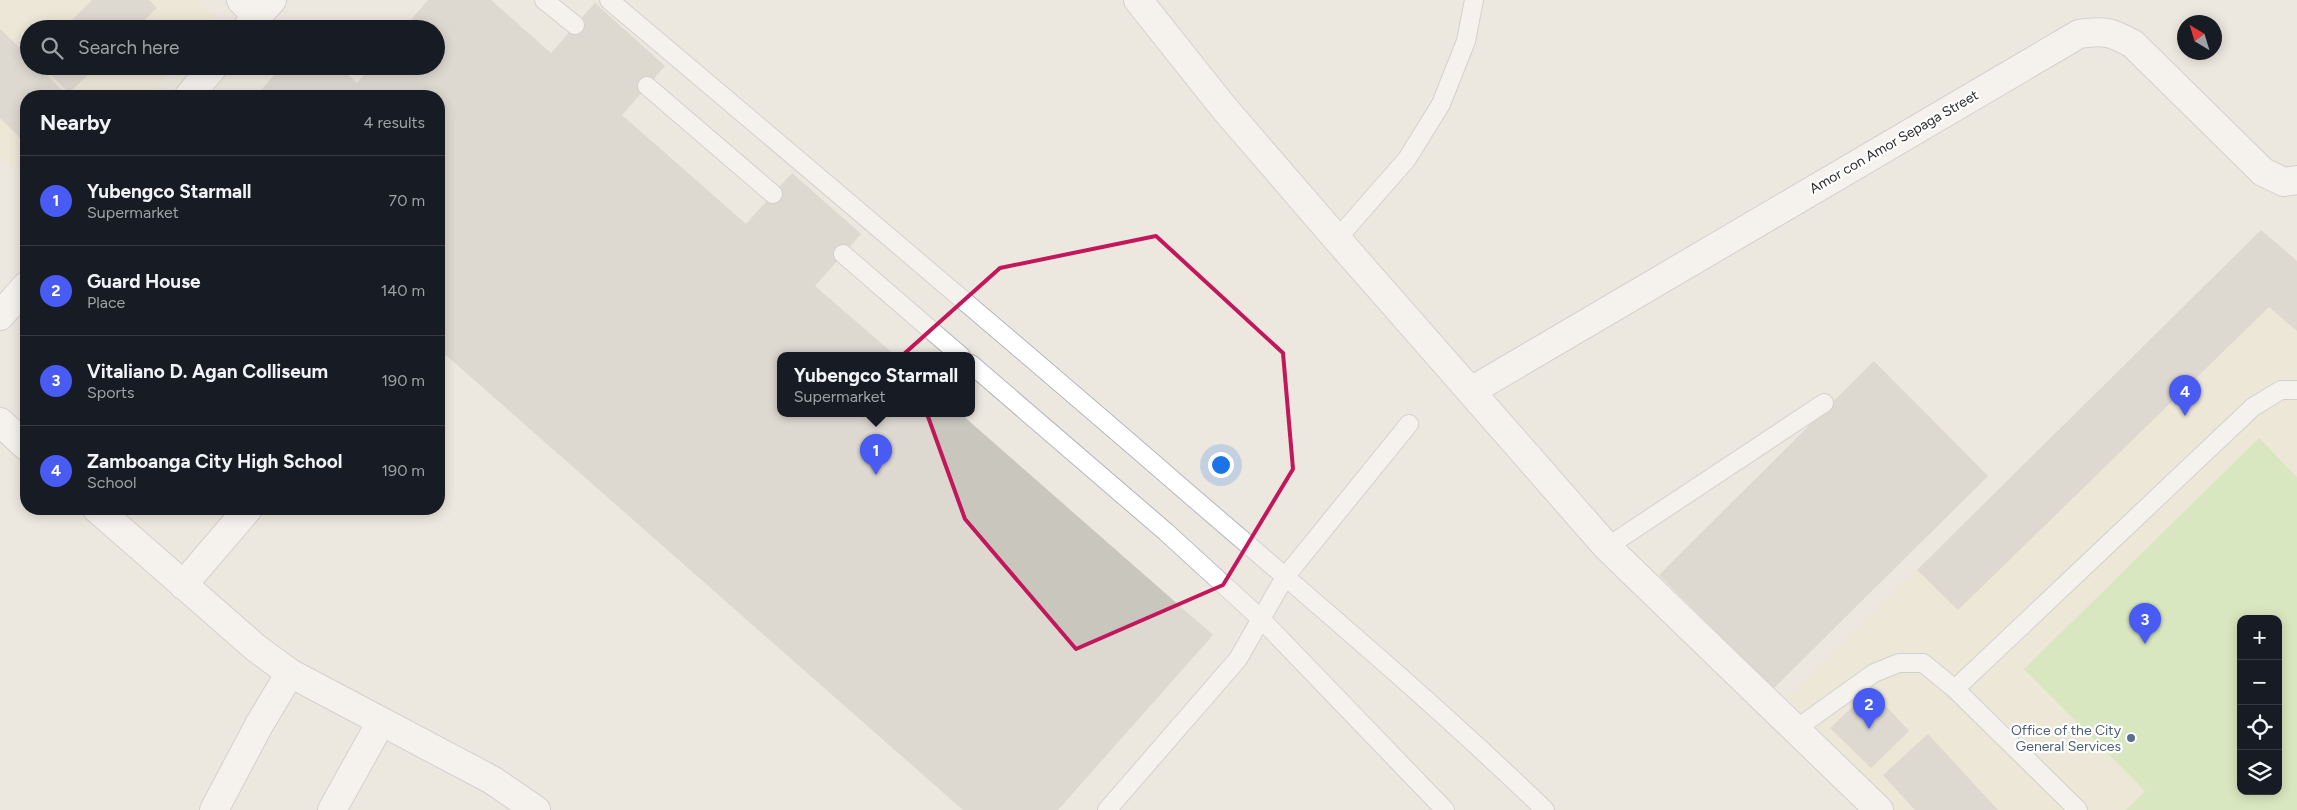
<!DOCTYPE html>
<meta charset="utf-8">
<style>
:root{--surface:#171b24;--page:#242831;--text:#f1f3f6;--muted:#9ea1a6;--line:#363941;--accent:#485bf2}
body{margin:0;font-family:Figtree,sans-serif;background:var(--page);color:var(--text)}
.controls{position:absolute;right:15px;bottom:15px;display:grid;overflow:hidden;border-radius:10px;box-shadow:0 2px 12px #0003}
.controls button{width:45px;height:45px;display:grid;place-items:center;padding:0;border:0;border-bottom:1px solid var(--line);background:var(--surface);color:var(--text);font:25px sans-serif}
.compass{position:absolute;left:2177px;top:15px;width:45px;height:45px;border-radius:50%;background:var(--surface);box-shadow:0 2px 12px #0003;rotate:322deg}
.you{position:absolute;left:1220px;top:464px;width:18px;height:18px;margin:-12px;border:4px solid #fff;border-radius:50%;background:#1a73e8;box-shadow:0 0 0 8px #1a73e833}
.badge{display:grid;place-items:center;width:32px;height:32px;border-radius:50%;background:var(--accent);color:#fff;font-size:16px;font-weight:700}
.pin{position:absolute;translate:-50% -41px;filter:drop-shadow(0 1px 2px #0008)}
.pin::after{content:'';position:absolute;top:26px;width:18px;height:15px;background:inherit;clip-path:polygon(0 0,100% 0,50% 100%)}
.popup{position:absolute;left:777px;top:352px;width:198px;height:65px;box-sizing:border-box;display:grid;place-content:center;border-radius:10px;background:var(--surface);filter:drop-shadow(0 1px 4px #0005);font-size:16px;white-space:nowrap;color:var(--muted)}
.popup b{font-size:19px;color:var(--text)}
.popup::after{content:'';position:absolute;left:50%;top:100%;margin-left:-10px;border:10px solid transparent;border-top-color:var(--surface)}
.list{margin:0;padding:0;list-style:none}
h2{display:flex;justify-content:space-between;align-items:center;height:65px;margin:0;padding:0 20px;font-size:21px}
h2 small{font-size:16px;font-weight:400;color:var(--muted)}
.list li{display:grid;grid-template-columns:32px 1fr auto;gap:15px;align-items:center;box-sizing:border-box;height:90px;padding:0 20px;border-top:1px solid var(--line)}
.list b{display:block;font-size:19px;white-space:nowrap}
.list p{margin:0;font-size:16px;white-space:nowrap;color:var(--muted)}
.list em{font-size:16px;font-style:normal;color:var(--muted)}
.icon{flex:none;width:28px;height:28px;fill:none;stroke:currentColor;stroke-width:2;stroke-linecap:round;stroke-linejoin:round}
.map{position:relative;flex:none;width:2297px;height:810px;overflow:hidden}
.search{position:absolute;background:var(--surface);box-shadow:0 2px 12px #0003;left:20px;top:20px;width:425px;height:55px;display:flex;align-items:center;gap:12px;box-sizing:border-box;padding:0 18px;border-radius:28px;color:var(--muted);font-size:19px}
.panel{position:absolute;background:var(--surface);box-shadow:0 2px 12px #0003;left:20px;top:90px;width:425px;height:425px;border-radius:20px}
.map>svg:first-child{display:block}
</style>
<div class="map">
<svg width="2297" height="810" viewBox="0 0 2297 810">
<rect width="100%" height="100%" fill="#ede8df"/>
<!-- education -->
<path fill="#ede6d0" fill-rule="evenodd" d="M0 0H198L215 18 206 29H29V66H174L149 96H26V180L0 155Z
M2261 230 2297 261V810H1894L1788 698ZM2241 619H2278V791H2241Z"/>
<!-- pitch -->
<path fill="#c1e79b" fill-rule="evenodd" d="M2259 438 2297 477V810H2126L2145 791 2024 669ZM2241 619H2278V791H2241Z"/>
<!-- building -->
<path fill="#c9c6be" d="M92 0H149L157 8 135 29H63Z
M428 0H491L551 53 595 3 665 66 622 115 746 224 792 173 861 234 815 286 896 356H781V414H961L1213 635 1058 810H963L439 349V96H256L282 66H338L357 83 371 66H436V29H403Z
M0 29 29 57V66H38L68 96H26V137L23 141 0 118Z
M42 66H97L69 93Z
M2261 230 2297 261V331L2269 307 1958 610 1917 570Z
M1874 361 1988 476 1773 689 1659 575Z
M1871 690 1909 731 1871 768 1830 728Z
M1928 734 1998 810H1915L1883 775Z"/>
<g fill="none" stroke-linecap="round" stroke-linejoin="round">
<defs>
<path id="lane" d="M544 0 575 25
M609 0C801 162 993 324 1182 488 1305 594 1429 698 1545 810
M647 86 773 194
M1337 239 1407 159 1441 104 1466 41 1474 0
M843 254 961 356
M971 364 1166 532 1261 619 1445 810
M1607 547 1824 403
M1955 689 2253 407 2281 390H2297
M1796 729 1874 673 1899 663H1923L1955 689 2078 810
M1107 810 1238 659 1285 577 1409 424"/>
<path id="street" d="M241 0 257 16
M1138 0 1224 108 1337 239 1607 547 1879 810
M1471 391 2079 34C2104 30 2111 32 2133 44L2263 172 2284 182 2297 180
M0 422 26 446
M97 509 256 648 290 673 492 780 536 810
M183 585 248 509
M214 810 259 725 290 673
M332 810 381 722"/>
<path id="secondary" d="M246 29 272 0
M189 96 214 66
M0 316 26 286"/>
</defs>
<!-- lane casing -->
<use href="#lane" stroke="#b3b4bf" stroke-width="20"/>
<!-- street casing -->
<use href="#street" stroke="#b3b4bf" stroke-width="30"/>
<!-- secondary casing -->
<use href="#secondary" stroke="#b3b4bf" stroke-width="30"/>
<!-- lane -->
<use href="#lane" stroke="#fff" stroke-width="18"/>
<!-- street -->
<use href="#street" stroke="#fff" stroke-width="28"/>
<!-- secondary -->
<use href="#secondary" stroke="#fff" stroke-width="28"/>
</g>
<!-- marked area -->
<path d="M0 0H2297V810H0ZM1156 236 1283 353 1293 469 1223 585 1076 649 965 519 905 353 1000 268Z" fill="#ede8df" fill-opacity=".55" fill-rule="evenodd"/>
<path fill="none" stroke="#c2185b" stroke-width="4" stroke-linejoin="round" d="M1156 236 1283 353 1293 469 1223 585 1076 649 965 519 905 353 1000 268Z"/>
<!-- markers -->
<circle fill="#5c6f8a" stroke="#fff" stroke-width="2" cx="2131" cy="738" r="5"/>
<g text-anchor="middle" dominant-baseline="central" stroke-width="4.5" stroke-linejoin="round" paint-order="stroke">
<!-- street labels -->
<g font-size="14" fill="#2c2c2c" stroke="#fff">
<text transform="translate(1894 142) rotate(-30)">Amor con Amor Sepaga Street</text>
</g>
<!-- service labels -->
<g font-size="14" fill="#4e5e75" stroke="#fff" text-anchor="end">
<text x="2121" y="730">Office of the City<tspan x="2121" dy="16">General Services</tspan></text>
</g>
</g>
</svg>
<div class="controls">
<button>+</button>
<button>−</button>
<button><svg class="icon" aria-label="locate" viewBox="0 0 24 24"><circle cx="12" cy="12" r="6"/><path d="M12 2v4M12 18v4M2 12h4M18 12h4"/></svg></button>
<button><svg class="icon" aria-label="layers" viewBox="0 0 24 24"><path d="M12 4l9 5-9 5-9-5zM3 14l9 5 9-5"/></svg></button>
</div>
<svg class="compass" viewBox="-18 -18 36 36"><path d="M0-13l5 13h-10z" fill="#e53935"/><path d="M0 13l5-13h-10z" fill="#9ea1a6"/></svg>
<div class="you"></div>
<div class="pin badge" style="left:876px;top:475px">1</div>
<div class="popup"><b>Yubengco Starmall</b>Supermarket</div>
<div class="pin badge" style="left:1869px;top:729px">2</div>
<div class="pin badge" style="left:2145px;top:644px">3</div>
<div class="pin badge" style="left:2185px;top:416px">4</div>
<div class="search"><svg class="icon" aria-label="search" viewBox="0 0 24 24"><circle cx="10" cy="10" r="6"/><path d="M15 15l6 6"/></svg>Search here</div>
<section class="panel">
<h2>Nearby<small>4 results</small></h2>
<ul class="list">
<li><span class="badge">1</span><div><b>Yubengco Starmall</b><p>Supermarket</p></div><em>70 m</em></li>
<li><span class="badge">2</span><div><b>Guard House</b><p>Place</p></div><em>140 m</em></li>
<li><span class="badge">3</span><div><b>Vitaliano D. Agan Colliseum</b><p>Sports</p></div><em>190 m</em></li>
<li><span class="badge">4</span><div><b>Zamboanga City High School</b><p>School</p></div><em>190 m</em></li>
</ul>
</section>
</div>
